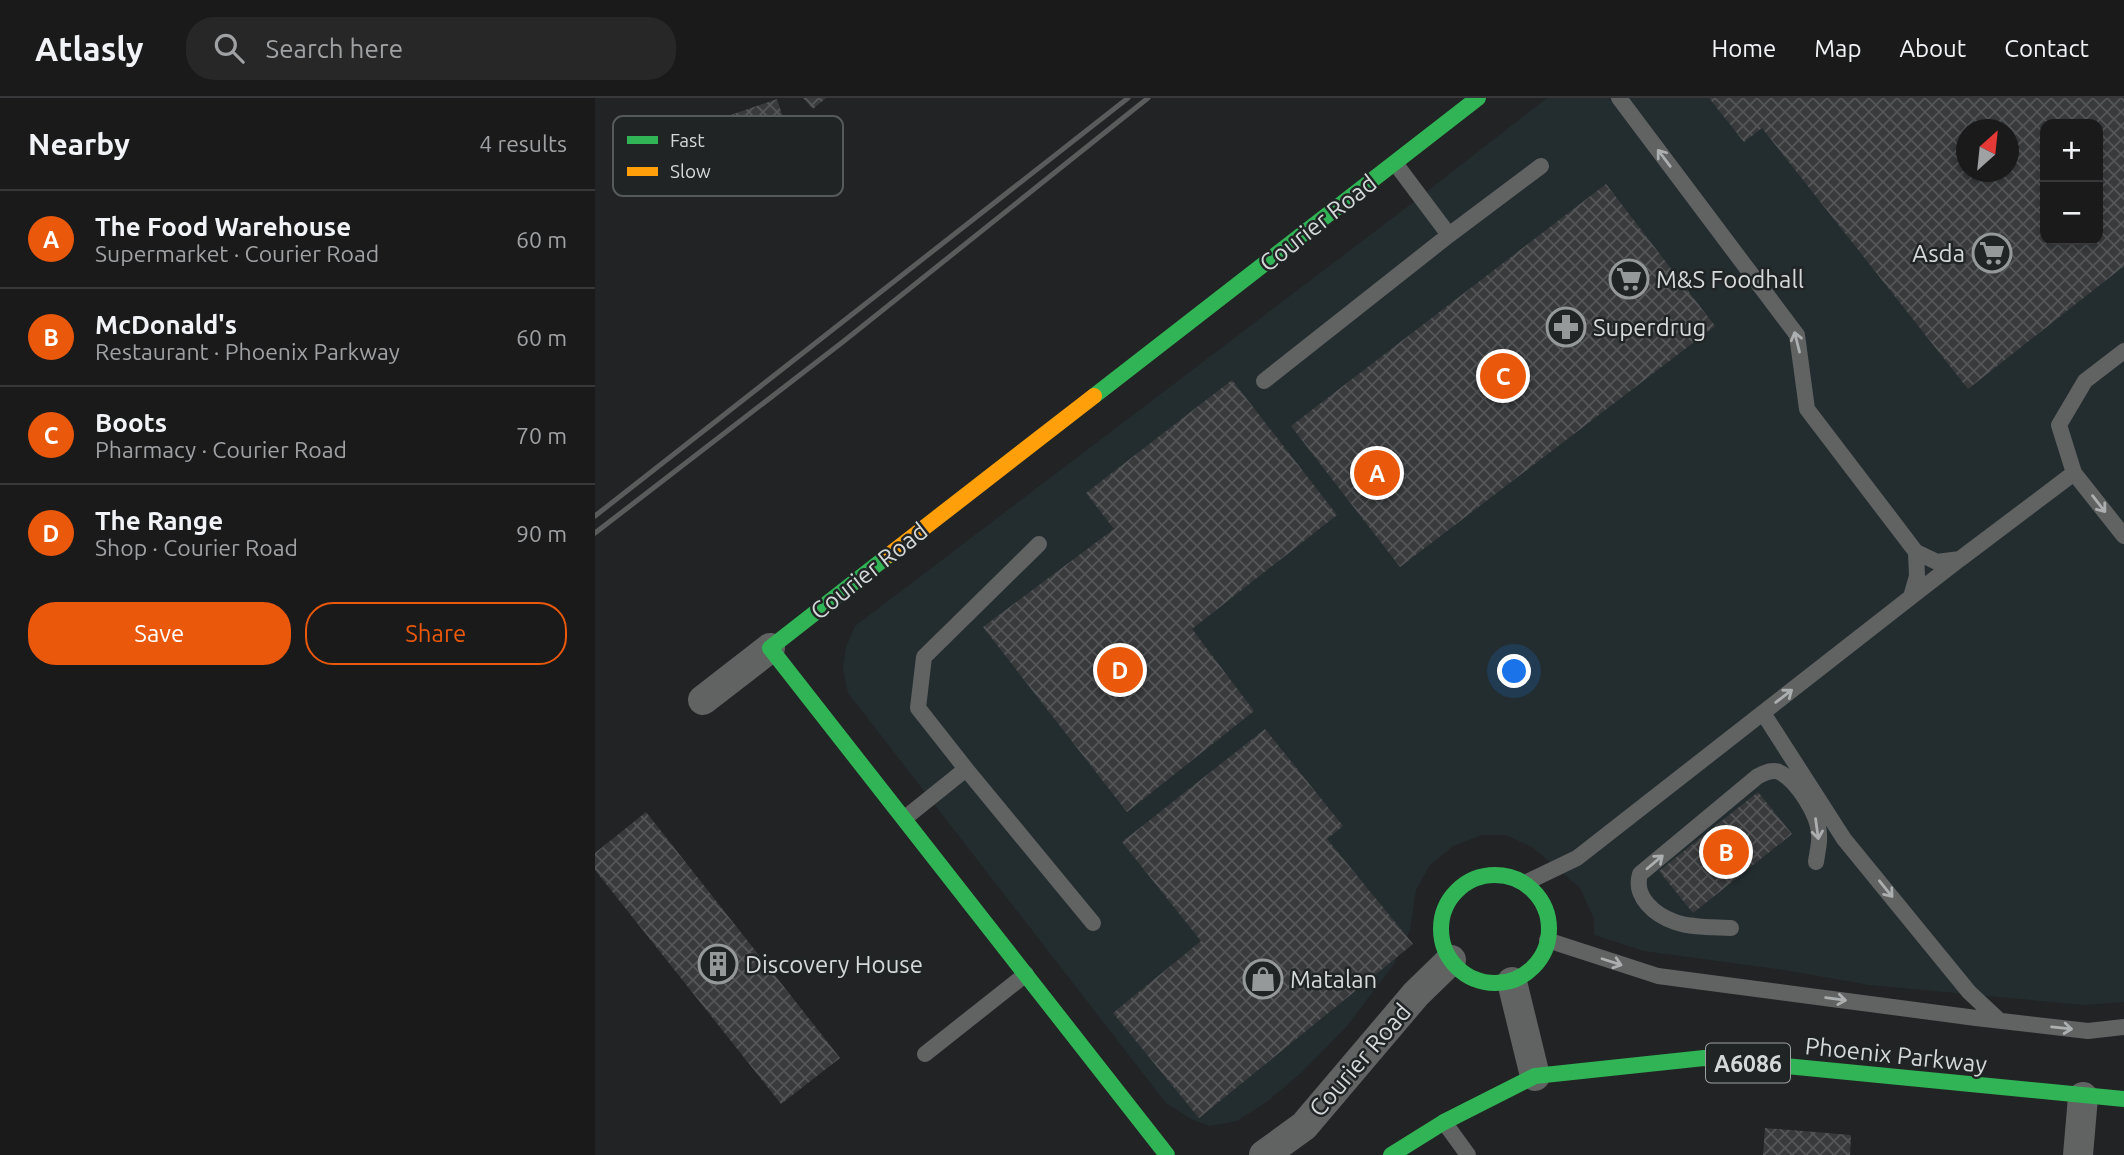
<!DOCTYPE html>
<meta charset="utf-8">
<style>
:root{--surface:#1a1a1b;--page:#272728;--text:#f1f3f6;--muted:#9fa1a3;--line:#38383a;--accent:#ea580c}
body{margin:0;font-family:Ubuntu,sans-serif;background:var(--page);color:var(--text)}
.controls{position:absolute;right:21px;top:21px;display:grid;overflow:hidden;border-radius:14px;box-shadow:0 4px 10px #0003}
.controls button{width:63px;height:63px;display:grid;place-items:center;padding:0;border:0;border-bottom:2px solid var(--line);background:var(--surface);color:var(--text);font:35px sans-serif}
.compass{position:absolute;left:1361px;top:21px;width:63px;height:63px;border-radius:50%;background:var(--surface);box-shadow:0 4px 10px #0003;rotate:27deg}
.you{position:absolute;left:920px;top:574px;width:24px;height:24px;margin:-18px;border:5px solid #fff;border-radius:50%;background:#1a73e8;box-shadow:0 0 0 10px #1a73e833}
.badge{display:grid;place-items:center;width:46px;height:46px;border-radius:50%;background:var(--accent);color:#fff;font-size:23px;font-weight:700}
.pin{position:absolute;translate:-50% -50%;border:4px solid #fff;box-shadow:0 2px 7px #0006}
.list{margin:0;padding:0;list-style:none}
h2{display:flex;justify-content:space-between;align-items:center;height:91px;margin:0;padding:0 28px;font-size:30px}
h2 small{font-size:23px;font-weight:400;color:var(--muted)}
.list li{display:grid;grid-template-columns:46px 1fr auto;gap:21px;align-items:center;box-sizing:border-box;height:98px;padding:0 28px;border-top:2px solid var(--line)}
.list b{display:block;font-size:26px;white-space:nowrap}
.list p{margin:0;font-size:23px;white-space:nowrap;color:var(--muted)}
.list em{font-size:23px;font-style:normal;color:var(--muted)}
.actions{display:flex;gap:14px;padding:21px 28px}
.actions a{flex:1;padding:16px 0;border:2px solid var(--accent);border-radius:28px;text-align:center;font-size:24px;color:var(--accent)}
.actions .main{background:var(--accent);color:#fff}
.icon{flex:none;width:38px;height:38px;fill:none;stroke:currentColor;stroke-width:2;stroke-linecap:round;stroke-linejoin:round}
.map{position:relative;flex:none;width:1529px;height:1057px;overflow:hidden}
header{display:flex;align-items:center;gap:42px;box-sizing:border-box;height:98px;padding:0 35px;background:var(--surface);border-bottom:2px solid var(--line)}
header strong{font-size:33px}
nav{display:flex;gap:38px;margin-inline-start:auto;font-size:24px}
.search{width:490px;height:63px;background:var(--page);display:flex;align-items:center;gap:18px;box-sizing:border-box;padding:0 24px;border-radius:28px;color:var(--muted);font-size:26px}
main{display:flex}
aside{flex:1;background:var(--surface)}
.map>svg:first-child{display:block}
</style>
<header>
<strong>Atlasly</strong>
<div class="search"><svg class="icon" aria-label="search" viewBox="0 0 24 24"><circle cx="10" cy="10" r="6"/><path d="M15 15l6 6"/></svg>Search here</div>
<nav><a>Home</a><a>Map</a><a>About</a><a>Contact</a></nav>
</header>
<main>
<aside>
<h2>Nearby<small>4 results</small></h2>
<ul class="list">
<li><span class="badge">A</span><div><b>The Food Warehouse</b><p>Supermarket · Courier Road</p></div><em>60 m</em></li>
<li><span class="badge">B</span><div><b>McDonald's</b><p>Restaurant · Phoenix Parkway</p></div><em>60 m</em></li>
<li><span class="badge">C</span><div><b>Boots</b><p>Pharmacy · Courier Road</p></div><em>70 m</em></li>
<li><span class="badge">D</span><div><b>The Range</b><p>Shop · Courier Road</p></div><em>90 m</em></li>
</ul>
<div class="actions"><a class="main">Save</a><a>Share</a></div>
</aside>
<div class="map">
<svg width="1529" height="1057" viewBox="0 0 1529 1057">
<defs>
<pattern id="building-cross-hatch" width="8" height="8" patternUnits="userSpaceOnUse" patternTransform="scale(1.75)"><rect width="8" height="8" fill="#393a3b"/><path d="M0 0l8 8M0 8l8-8" fill="none" stroke="#555657"/></pattern>
</defs>
<rect width="100%" height="100%" fill="#222324"/>
<!-- built -->
<path fill="#232d2f" fill-rule="evenodd" d="M952 0H1529V904L1489 907 1274 887 1189 872 1049 853 999 837V821L985 790 937 749 911 737H887L858 748 835 767 821 792 815 832 799 866 752 928 706 975 673 1003 642 1023 615 1028 596 1021 571 1005 253 595 248 571 251 549 260 528 812 109ZM1450 26H1503V142H1450ZM1372 32H1414V74H1372Z"/>
<!-- building -->
<path fill="url(#building-cross-hatch)" fill-rule="evenodd" d="M208 0H231L218 11Z
M1114 0H1529V168L1373 291 1167 30 1149 44ZM1450 26H1503V142H1450ZM1372 32H1414V74H1372Z
M182 1 194 38 133 58 121 22Z
M1011 86 1120 228 805 469 696 328Z
M637 282 742 417 597 531 659 613 532 714 388 529 519 431 491 395Z
M670 631 748 728 732 741 818 846 604 1020 518 915 606 843 527 744Z
M1163 694 1197 736 1098 815 1064 773Z
M51 714 245 960 186 1006 0 772V755Z
M1170 1030 1256 1037 1255 1057H1168Z"/>
<g fill="none" stroke-linecap="round" stroke-linejoin="round">
<!-- lane -->
<path stroke="#616262" stroke-width="16" d="M1024 0 1202 237 1212 311 1321 454
M800 65 854 137
M1529 253 1490 283 1464 327 1479 375 1529 438
M669 283 854 137 946 68
M1321 454 1342 464 1365 461 1316 499 1322 478Z
M1365 461 1479 375
M1168 615 1249 741 1374 894 1405 923
M371 671 323 610 329 559 444 446
M310 720 371 671 498 825
M930 785 982 760 1316 499
M1136 830C1119 829 1097 830 1080 824 1060 817 1038 799 1045 776L1163 678C1170 675 1177 671 1184 674 1202 682 1224 718 1224 737 1225 745 1222 755 1221 764
M952 842 1063 878 1381 920 1493 933 1529 929
M330 956 431 876
M849 1024 873 1057"/>
<!-- street -->
<path stroke="#616262" stroke-width="30" d="M108 602 175 550
M917 884 940 978
M669 1057 709 1028 821 896 856 862
M1483 1057 1488 999"/>
<!-- fast -->
<path stroke="#30b455" stroke-width="16" d="M499 298 883 0
M294 457 175 550 572 1057
M846 831a54 54 0 1 1 108 0a54 54 0 1 1-108 0Z
M796 1057 849 1024 940 978 1109 960 1529 1001"/>
<!-- slow -->
<path stroke="#ff9f0a" stroke-width="16" d="M294 457 499 298"/>
<!-- rail -->
<path stroke="#5a5b5b" stroke-width="5" d="M0 418 533 0
M0 435 249 243 553 0"/>
</g>
<!-- one-way arrows -->
<defs><path id="oneway-shaft" d="M-6 0H5M1.5-3L5.5 0L1.5 3" fill="none" stroke-width="1.6" stroke-linecap="round" stroke-linejoin="round" transform="scale(1.75)"/></defs>
<g stroke="#acafaf">
<use href="#oneway-shaft" transform="translate(1069 60) rotate(-127)"/>
<use href="#oneway-shaft" transform="translate(1202 244) rotate(-104)"/>
<use href="#oneway-shaft" transform="translate(1504 406) rotate(52)"/>
<use href="#oneway-shaft" transform="translate(1189 598) rotate(-38)"/>
<use href="#oneway-shaft" transform="translate(1222 731) rotate(82)"/>
<use href="#oneway-shaft" transform="translate(1060 764) rotate(-40)"/>
<use href="#oneway-shaft" transform="translate(1291 791) rotate(51)"/>
<use href="#oneway-shaft" transform="translate(1017 864) rotate(18)"/>
<use href="#oneway-shaft" transform="translate(1241 901) rotate(8)"/>
<use href="#oneway-shaft" transform="translate(1467 930) rotate(6)"/>
</g>
<!-- icons -->
<defs>
<symbol id="supermarket-ring" viewBox="-11 -11 22 22"><circle r="9.5" fill="#212425" stroke="#96999a" stroke-width="1.5"/><path d="M-6-5.5h2.5l.6 2H6L4.5 2H-2.5L-4.4-4H-6ZM-1.5 3.2a1.3 1.3 0 1 0 .1 0ZM3 3.2a1.3 1.3 0 1 0 .1 0Z" fill="#96999a"/></symbol>
<symbol id="pharmacy-ring" viewBox="-11 -11 22 22"><circle r="9.5" fill="#212425" stroke="#96999a" stroke-width="1.5"/><path d="M-2-6h4v4h4v4h-4v4h-4v-4h-4v-4h4Z" fill="#96999a"/></symbol>
<symbol id="building-ring" viewBox="-11 -11 22 22"><circle r="9.5" fill="#212425" stroke="#96999a" stroke-width="1.5"/><path d="M-4-6H4V6H1V3H-1V6H-4ZM-2.5-4.3h1.7v1.8h-1.7ZM.8-4.3h1.7v1.8H.8ZM-2.5-1h1.7V.8h-1.7ZM.8-1h1.7V.8H.8Z" fill="#96999a"/></symbol>
<symbol id="shop-ring" viewBox="-11 -11 22 22"><circle r="9.5" fill="#212425" stroke="#96999a" stroke-width="1.5"/><path d="M-5-2.5h2.3a2.7 3.5 0 0 1 5.4 0H5L5.5 6h-11ZM-1.5-2.5h3a1.5 2.3 0 0 0-3 0Z" fill="#96999a"/></symbol>
</defs>
<g fill-rule="evenodd">
<use href="#supermarket-ring" x="1375" y="133" width="44" height="44"/>
<use href="#supermarket-ring" x="1012" y="159" width="44" height="44"/>
<use href="#pharmacy-ring" x="949" y="207" width="44" height="44"/>
<use href="#building-ring" x="101" y="844" width="44" height="44"/>
<use href="#shop-ring" x="646" y="859" width="44" height="44"/>
</g>
<g text-anchor="middle" dominant-baseline="central" stroke-width="5" stroke-linejoin="round" paint-order="stroke">
<!-- shield labels -->
<rect fill="#212425" stroke="#9fa2a3" stroke-width="2" x="1111" y="945.5" width="84" height="39" rx="5"/>
<g font-size="23" font-weight="bold" fill="#d5d8d9">
<text x="1153" y="965">A6086</text>
</g>
<!-- street labels -->
<g font-size="24" fill="#d5d8d9" stroke="#212425">
<text transform="translate(723 125) rotate(-38)">Courier Road</text>
<text transform="translate(274 473) rotate(-38)">Courier Road</text>
<text transform="translate(1301 957) rotate(6)">Phoenix Parkway</text>
<text transform="translate(765 962) rotate(-49)">Courier Road</text>
</g>
<!-- poi labels -->
<g font-size="24" fill="#d5d8d9" stroke="#212425" text-anchor="start">
<text x="1370" y="155" text-anchor="end">Asda</text>
<text x="1061" y="181">M&amp;S Foodhall</text>
<text x="998" y="229">Superdrug</text>
<text x="150" y="866">Discovery House</text>
<text x="695" y="881">Matalan</text>
</g>
</g>
<!-- legend -->
<rect x="18" y="18" width="230" height="80" rx="10" fill="#212425" stroke="#575a5b" stroke-width="2"/>
<rect x="32" y="38" width="31" height="8" fill="#30b455"/>
<rect x="32" y="69" width="31" height="9" fill="#ff9f0a"/>
<g font-size="19" fill="#d5d8d9">
<text x="75" y="49">Fast</text>
<text x="75" y="80">Slow</text>
</g>
</svg>
<div class="controls">
<button>+</button>
<button>−</button>
</div>
<svg class="compass" viewBox="-18 -18 36 36"><path d="M0-13l5 13h-10z" fill="#e53935"/><path d="M0 13l5-13h-10z" fill="#9fa1a3"/></svg>
<div class="you"></div>
<div class="pin badge" style="left:782px;top:375px">A</div>
<div class="pin badge" style="left:1131px;top:754px">B</div>
<div class="pin badge" style="left:908px;top:278px">C</div>
<div class="pin badge" style="left:525px;top:572px">D</div>
</div>
</main>
